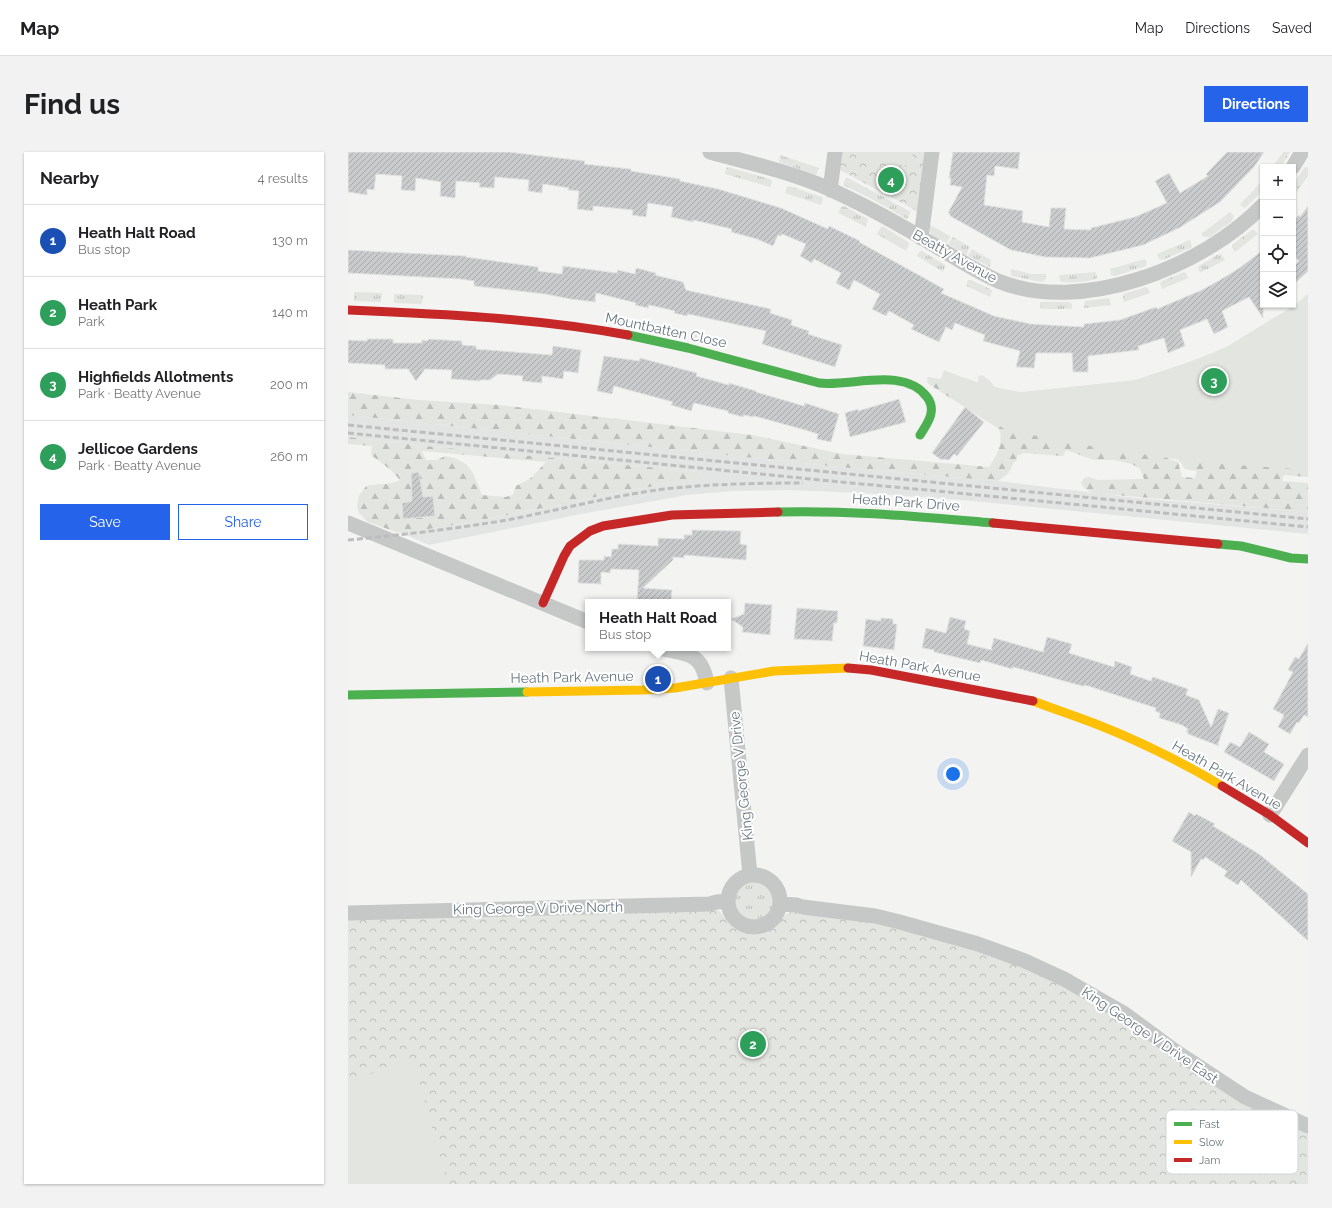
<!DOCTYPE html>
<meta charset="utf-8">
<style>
:root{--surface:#fff;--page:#f2f2f2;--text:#202124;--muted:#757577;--line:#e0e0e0;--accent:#2563eb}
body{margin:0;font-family:Raleway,sans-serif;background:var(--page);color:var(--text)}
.controls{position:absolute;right:12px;top:12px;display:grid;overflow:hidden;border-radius:0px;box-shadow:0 1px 3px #0004}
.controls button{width:36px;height:36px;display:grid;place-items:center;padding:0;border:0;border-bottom:1px solid var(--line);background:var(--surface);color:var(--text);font:20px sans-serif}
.you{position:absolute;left:605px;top:622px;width:14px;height:14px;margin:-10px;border:3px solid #fff;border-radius:50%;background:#1a73e8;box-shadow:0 0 0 6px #1a73e833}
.badge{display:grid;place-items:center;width:26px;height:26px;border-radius:50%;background:var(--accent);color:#fff;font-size:13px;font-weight:700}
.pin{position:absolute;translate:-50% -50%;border:2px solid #fff;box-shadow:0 1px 4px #0006}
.popup{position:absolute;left:237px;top:447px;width:146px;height:52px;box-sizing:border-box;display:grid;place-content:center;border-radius:0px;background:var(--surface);filter:drop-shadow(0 1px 3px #0005);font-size:13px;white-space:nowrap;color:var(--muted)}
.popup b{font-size:15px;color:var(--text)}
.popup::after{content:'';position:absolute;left:50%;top:100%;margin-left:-8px;border:8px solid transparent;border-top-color:var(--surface)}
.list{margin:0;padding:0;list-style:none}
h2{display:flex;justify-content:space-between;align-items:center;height:52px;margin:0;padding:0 16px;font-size:17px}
h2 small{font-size:13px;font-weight:400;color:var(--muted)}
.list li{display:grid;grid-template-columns:26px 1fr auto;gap:12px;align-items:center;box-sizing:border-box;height:72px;padding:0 16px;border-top:1px solid var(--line)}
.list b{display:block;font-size:15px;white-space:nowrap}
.list p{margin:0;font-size:13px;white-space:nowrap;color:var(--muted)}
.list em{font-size:13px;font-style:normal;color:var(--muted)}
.actions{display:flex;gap:8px;padding:12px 16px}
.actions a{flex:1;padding:9px 0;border:1px solid var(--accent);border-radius:0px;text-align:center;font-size:14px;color:var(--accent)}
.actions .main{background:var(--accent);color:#fff}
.icon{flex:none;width:22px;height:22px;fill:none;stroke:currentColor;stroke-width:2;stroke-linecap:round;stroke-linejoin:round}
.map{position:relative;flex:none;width:960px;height:1032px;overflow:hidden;border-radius:0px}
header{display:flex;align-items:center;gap:24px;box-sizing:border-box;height:56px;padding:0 20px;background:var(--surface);border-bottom:1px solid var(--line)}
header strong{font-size:19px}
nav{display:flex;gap:22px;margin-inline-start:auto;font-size:14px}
.intro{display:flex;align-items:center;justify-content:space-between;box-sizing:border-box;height:96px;padding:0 24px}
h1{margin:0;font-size:28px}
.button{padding:10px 18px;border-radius:0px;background:var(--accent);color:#fff;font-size:14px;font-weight:700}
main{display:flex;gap:24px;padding:0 24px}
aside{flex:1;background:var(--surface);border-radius:0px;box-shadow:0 1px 3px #0004}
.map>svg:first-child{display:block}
</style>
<header>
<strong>Map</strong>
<nav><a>Map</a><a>Directions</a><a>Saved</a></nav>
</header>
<div class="intro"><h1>Find us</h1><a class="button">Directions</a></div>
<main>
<aside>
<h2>Nearby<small>4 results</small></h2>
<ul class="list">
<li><span class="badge" style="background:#1a4fb4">1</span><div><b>Heath Halt Road</b><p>Bus stop</p></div><em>130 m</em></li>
<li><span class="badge" style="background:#2e9e5b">2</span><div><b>Heath Park</b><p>Park</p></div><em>140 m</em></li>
<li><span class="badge" style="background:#2e9e5b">3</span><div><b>Highfields Allotments</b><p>Park · Beatty Avenue</p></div><em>200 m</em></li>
<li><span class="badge" style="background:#2e9e5b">4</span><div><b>Jellicoe Gardens</b><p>Park · Beatty Avenue</p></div><em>260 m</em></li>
</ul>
<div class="actions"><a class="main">Save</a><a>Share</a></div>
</aside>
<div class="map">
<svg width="960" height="1032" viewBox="0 0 960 1032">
<defs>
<pattern id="grass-tufts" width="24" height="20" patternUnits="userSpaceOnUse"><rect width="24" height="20" fill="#e2e5e0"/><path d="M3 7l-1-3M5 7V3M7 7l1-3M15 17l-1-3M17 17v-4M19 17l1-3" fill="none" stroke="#bbbebb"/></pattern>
<pattern id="forest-firs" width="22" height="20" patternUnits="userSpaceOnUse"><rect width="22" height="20" fill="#e2e5e0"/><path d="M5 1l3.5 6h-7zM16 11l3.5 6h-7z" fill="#bbbebb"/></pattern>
<pattern id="park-crowns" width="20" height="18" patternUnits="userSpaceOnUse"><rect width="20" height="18" fill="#e2e5e0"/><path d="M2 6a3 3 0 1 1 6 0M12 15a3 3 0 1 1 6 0" fill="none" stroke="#bbbebb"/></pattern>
<pattern id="building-hatch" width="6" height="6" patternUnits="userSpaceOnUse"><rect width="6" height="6" fill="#cacbcc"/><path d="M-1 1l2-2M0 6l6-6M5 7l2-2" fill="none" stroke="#a8a9ab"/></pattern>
</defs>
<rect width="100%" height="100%" fill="#f3f3f2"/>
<!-- built -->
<path fill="#e3e5e5" d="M0 263 491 315 650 329 788 346 960 360V382L614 348 513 341 441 338 386 339 339 343 233 362 81 393 54 381 100 374 180 359 276 339 345 328 350 325 352 320 77 294 0 285Z"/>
<!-- grass -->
<path fill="url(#grass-tufts)" d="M935 0H942L933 15 925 14Z
M432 3 471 16 468 23 431 10Z
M380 15 422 27 424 29 422 35 377 22 378 17Z
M957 15H960V24L946 43 945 32Z
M498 25 563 60 559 67 522 46 495 33Z
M915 27V39L898 55 896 56 892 52 907 37Z
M441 34 474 45 475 47 473 53 437 41 439 35Z
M496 54 520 67 518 75 490 61 493 55Z
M882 60 886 64 884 69 862 85H856L853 82Z
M582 73 602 84 599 91 584 83 582 80Z
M533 75H536L560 90 561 93 558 99 529 82Z
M904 78H906L910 82 887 100 884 95V93Z
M605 85 622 95 618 103 600 92Z
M842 88 844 95 842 96 815 108 811 107 809 102Z
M624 97 643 108 642 115 620 104Z
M572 99H574L597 113V115L595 120 569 104Z
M873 102 877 108 852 121 850 116 851 114 869 103Z
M797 107 799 110 798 114 767 124 763 123 762 117Z
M663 117 684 122H698V127L694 130 664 124 663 122Z
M748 120 749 126C743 130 718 132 712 129L711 123Z
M836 120 838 121 840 126 814 137 812 131 814 129Z
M620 128H623L642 137 644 139 642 145 618 134Z
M798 135 800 136 802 141 776 150 775 145 776 142Z
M6 140 34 141 33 150 6 149Z
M46 142 75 143 74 152 46 151Z
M761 146 763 153 736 156 737 149Z
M692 150H720L724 152V157H692Z
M263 163 289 169 288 175 262 171Z
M342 181 369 187 367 193 341 187Z
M384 749a21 21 0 1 1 42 0a21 21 0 1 1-42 0Z"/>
<!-- forest -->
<path fill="url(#forest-firs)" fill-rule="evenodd" d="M634 223 642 229 648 237 800 291 821 307 830 310 834 325 847 326 849 319 837 317 833 311 823 301 960 313V325L936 323 934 329 960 331V360L745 341 736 336 733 331 736 326 741 325 750 328 796 327 792 317 784 312 766 308H746L718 298 715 304 676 301 670 303 668 310 666 309C663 319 659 324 650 329L491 315 0 263V240L70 248 152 253 404 283 494 302 641 315C649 304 656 291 651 277L579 231 580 225 630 233V224Z
M0 285 77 294 352 320 350 325 345 328 276 339 180 359 100 374 54 381 48 380 20 370 11 361 9 354 11 344 18 334C31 331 40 334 52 328L43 318 23 303 24 294 0 292ZM74 299 198 310 183 326 168 334 165 343 157 345 134 343 125 321 118 312 107 306 97 304 89 308H78Z"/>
<!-- park -->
<path fill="url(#park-crowns)" d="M494 0H577L569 59 492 18Z
M368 757C376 761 379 772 387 777 401 786 418 784 430 772 437 765 436 761 447 759L505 766 626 795 712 831 960 979V1032H0V765Z"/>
<!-- garden -->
<path fill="#e2e5e0" d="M509 0H565L563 14 508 7Z
M960 142V318L846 310 753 296 658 278 590 235 596 218C621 228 647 237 674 240L787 228 835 212 857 204 880 194 947 153Z
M65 907 100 1032H0V930Z"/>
<!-- building -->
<path fill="url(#building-hatch)" stroke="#e2e2e2" d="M0 0H161L237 9 236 12 283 17V19L332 27V29L370 37 433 56 480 77 481 74 512 89 511 90 596 137 593 141 646 164 683 172 736 175V172L772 168 808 155 809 157 854 138 872 128 890 117 915 98V166L901 145 874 159 880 175 866 182 859 167 832 178 837 194 820 201 816 186 790 194 791 198 740 204V220H725L724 201H688L686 216 668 215 672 199 635 189 637 183 607 171 604 178 598 175 591 190 563 177 566 173 541 159 538 164 524 157 532 142 506 128 501 138 488 131 493 121 466 107 464 111 452 104 458 92 434 82 433 84 430 83 425 94 409 87 383 80 384 77 345 68V70L323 65 325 55 300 51 298 65 284 63 285 58 245 54V59L229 57 231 39 220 38 221 36 195 32 194 41 180 39 181 28 147 25 146 36 131 35 132 31 108 29 107 46 92 44 93 30 68 26 67 39 53 38 54 24 28 22 26 38 19 37V43L0 40Z
M605 0H672L670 17 647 14 646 24 639 23 636 53 675 59 674 70 701 75 703 56H718L716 77 743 78V76L787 65 819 51 807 29 821 21 832 41 860 24 858 22 879 0H916L906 15 872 50 831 76 795 93 742 106 697 105 663 98 602 64V62L600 61 614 35 602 33 603 26H601Z
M960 54V119L945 133V115L951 109 945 102V69L951 63 952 65Z
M0 98 118 104V105L190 115V119L214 122 215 114 269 121 270 118 287 122 288 116 308 121 307 123 335 130 338 138 423 157 422 161 444 168 443 173 461 179 460 182 494 193 487 215 414 192 418 179 340 162 339 164 326 161 327 159 301 153 300 156 287 153 288 151 248 141 247 150 222 147 197 142 126 134V129L112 127 0 121Z
M19 187H45V191H74V188L80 189V187L114 189V193L128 194V197L204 203 205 194 233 198 230 221 216 219 215 227 194 224V231L174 229 175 224 150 222 142 228H132V229L103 227 104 218 77 217 68 229 60 217H37V213L0 211V188L19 189Z
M256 204 291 209 292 206 349 221 348 224 381 233V231L408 239V240L456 254 457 251 491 262 483 290 469 287 470 282 457 278 406 264V265L396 263 395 265 380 261V259L346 251 343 259 323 253 325 250 266 234 264 242 249 239Z
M551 247 558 270 502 285 497 261 510 257V259Z
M617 255 636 270 609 304 606 302 601 308 592 307 584 301Z
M71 320 75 345 85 344 87 364 55 367 54 351 64 349 63 321Z
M344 378 393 379 392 392 399 393 398 408 336 403V406L325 405V408L295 436 324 438 323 450H289L291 418 263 417 262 421 253 420V432L230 431 231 408H256V404L263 405 264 397H270V392L310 394V386L336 387V383H344Z
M397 451 424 453 422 483 394 480 395 475 383 467 396 462Z
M449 456 490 459 489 471H486L484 489 446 487Z
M602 465 618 469 616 477 622 479 619 492 643 498 646 486 695 500 699 485 724 492 721 501 766 515 767 509 784 515 782 522 803 529 805 525 840 537 838 543 851 548 863 575 870 557 881 561 870 592 871 594 840 582V580H838L840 577 834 573 811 566 812 561 807 559 808 556 737 533V534H734L665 515 664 517 633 508 632 511 586 500V498L574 496 578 476 598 481Z
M533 466 545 467V472H549L546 498 515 494 518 467 533 469Z
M960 491V565L956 563 951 571 949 570 942 582 930 575 936 563 925 557 945 520 940 518 947 505 951 507Z
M901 580 921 592 916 600 936 612 926 629 876 600 882 590 892 595Z
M841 660 847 664 848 662 867 672 865 674 911 702 960 742V789L893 728 890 733 876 724 879 719 857 705 856 708 853 707 843 725V700L824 689Z"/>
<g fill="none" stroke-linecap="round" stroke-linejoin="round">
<!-- street -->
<path stroke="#c6c8c8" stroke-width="15" d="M362 0C405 12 452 22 492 42 524 57 556 75 586 93 607 106 628 119 650 129 733 163 856 115 915 53
M945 15 954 0
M482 38 487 0
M573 86 584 0
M0 371 240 470
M311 496C339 503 353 499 359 531
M383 526 402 723
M922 663 960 603
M380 749a26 26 0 1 1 52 0a26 26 0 1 1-52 0Z
M432 752 449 753 455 755 527 764 548 769 630 792 677 809 716 827 777 862 827 899 897 945 960 974
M0 761 361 752 369 750 379 749"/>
<!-- fast -->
<path stroke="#4caf50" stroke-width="9" d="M280 183 340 196 471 231C503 235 556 214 579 245 589 258 580 271 572 283
M430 360C502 358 573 365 645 371
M870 392 893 394 943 406 960 407
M0 543 179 540"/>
<!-- slow -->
<path stroke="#ffc107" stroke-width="9" d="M179 540 295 538 327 536 426 519 500 516
M685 549C706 557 727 564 748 572 791 589 834 610 874 634"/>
<!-- jam -->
<path stroke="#c62828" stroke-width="9" d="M0 158C94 162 187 166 280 183
M645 371 870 392
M195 451 216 404 222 394 242 379 255 374 324 363 430 360
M500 516 523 518 685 549
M874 634 922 663 960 691"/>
<!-- rail -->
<path stroke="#bdbdbe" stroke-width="3" stroke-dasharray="6 3" stroke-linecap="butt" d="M0 273 960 367
M0 281 503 331 589 339 960 375
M0 388C53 383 106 377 159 368 211 358 263 344 316 337 363 332 409 331 455 331"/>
</g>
<g text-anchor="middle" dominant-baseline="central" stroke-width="4" stroke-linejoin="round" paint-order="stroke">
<!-- street labels -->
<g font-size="14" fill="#67767f" stroke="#fff">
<text transform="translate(607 104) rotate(29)">Beatty Avenue</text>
<text transform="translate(318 178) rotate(12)">Mountbatten Close</text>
<text transform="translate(558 350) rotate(4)">Heath Park Drive</text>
<text transform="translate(572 514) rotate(10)">Heath Park Avenue</text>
<text transform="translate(224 525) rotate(-1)">Heath Park Avenue</text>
<text transform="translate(879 623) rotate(30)">Heath Park Avenue</text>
<text transform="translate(393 624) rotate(-96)">King George V Drive</text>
<text transform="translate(190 756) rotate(-1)">King George V Drive North</text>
<text transform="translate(802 883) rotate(34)">King George V Drive East</text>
</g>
</g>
<!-- legend -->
<rect x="818" y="958" width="132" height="64" rx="6" fill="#fff" stroke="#d1d6d9" stroke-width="1"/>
<rect x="826" y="970" width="18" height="4" fill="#4caf50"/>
<rect x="826" y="988" width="18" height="4" fill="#ffc107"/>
<rect x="826" y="1006" width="18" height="4" fill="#c62828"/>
<g font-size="11" fill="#67767f">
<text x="851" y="976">Fast</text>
<text x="851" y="994">Slow</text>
<text x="851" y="1012">Jam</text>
</g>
</svg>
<div class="controls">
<button>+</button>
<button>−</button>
<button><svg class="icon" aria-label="locate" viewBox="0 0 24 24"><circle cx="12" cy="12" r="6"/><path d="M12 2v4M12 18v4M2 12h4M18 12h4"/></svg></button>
<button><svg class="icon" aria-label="layers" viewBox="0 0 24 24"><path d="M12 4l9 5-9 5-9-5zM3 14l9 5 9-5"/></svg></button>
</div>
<div class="you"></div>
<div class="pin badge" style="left:310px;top:527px;background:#1a4fb4">1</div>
<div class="popup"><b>Heath Halt Road</b>Bus stop</div>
<div class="pin badge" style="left:405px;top:892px;background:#2e9e5b">2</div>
<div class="pin badge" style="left:866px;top:229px;background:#2e9e5b">3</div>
<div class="pin badge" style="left:543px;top:28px;background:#2e9e5b">4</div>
</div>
</main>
